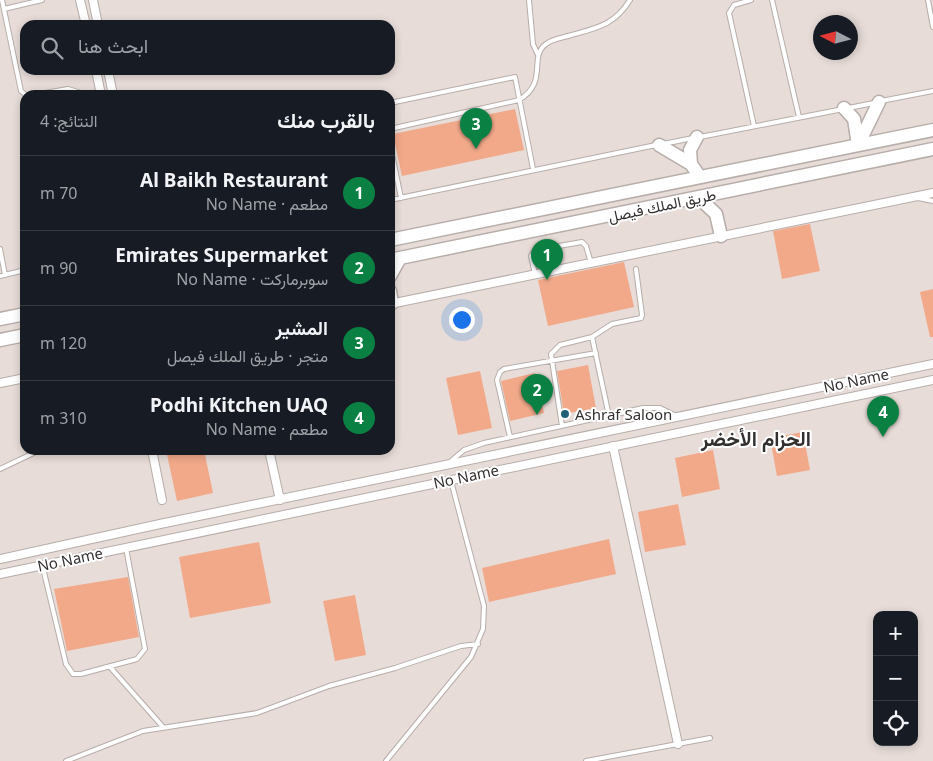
<!DOCTYPE html>
<html lang="ar">
<meta charset="utf-8">
<style>
:root{--surface:#171b24;--page:#20242c;--text:#f1f3f6;--muted:#9ea1a6;--line:#363941;--accent:#0b8043}
body{margin:0;font-family:"Noto Sans",Vazirmatn,sans-serif;background:var(--page);color:var(--text);direction:rtl}
.controls{position:absolute;right:15px;bottom:15px;display:grid;overflow:hidden;border-radius:10px;box-shadow:0 2px 8px #0003}
.controls button{width:45px;height:45px;display:grid;place-items:center;padding:0;border:0;border-bottom:1px solid var(--line);background:var(--surface);color:var(--text);font:25px sans-serif}
.compass{position:absolute;left:813px;top:15px;width:45px;height:45px;border-radius:50%;background:var(--surface);box-shadow:0 2px 8px #0003;rotate:276deg}
.you{position:absolute;left:461px;top:319px;width:18px;height:18px;margin:-12px;border:4px solid #fff;border-radius:50%;background:#1a73e8;box-shadow:0 0 0 8px #1a73e833}
.badge{display:grid;place-items:center;width:32px;height:32px;border-radius:50%;background:var(--accent);color:#fff;font-size:16px;font-weight:700}
.pin{position:absolute;translate:-50% -41px;filter:drop-shadow(0 1px 2px #0008)}
.pin::after{content:'';position:absolute;top:26px;width:18px;height:15px;background:inherit;clip-path:polygon(0 0,100% 0,50% 100%)}
.list{margin:0;padding:0;list-style:none}
h2{display:flex;justify-content:space-between;align-items:center;height:65px;margin:0;padding:0 20px;font-size:21px}
h2 small{font-size:16px;font-weight:400;color:var(--muted)}
.list li{display:grid;grid-template-columns:32px 1fr auto;gap:15px;align-items:center;box-sizing:border-box;height:75px;padding:0 20px;border-top:1px solid var(--line)}
.list b{display:block;font-size:19px;white-space:nowrap}
.list p{margin:0;font-size:16px;white-space:nowrap;color:var(--muted)}
.list em{font-size:16px;font-style:normal;color:var(--muted)}
.icon{flex:none;width:28px;height:28px;fill:none;stroke:currentColor;stroke-width:2;stroke-linecap:round;stroke-linejoin:round}
.map{position:relative;flex:none;width:933px;height:761px;overflow:hidden;direction:ltr}
.search{position:absolute;background:var(--surface);box-shadow:0 2px 8px #0003;left:20px;top:20px;width:375px;height:55px;display:flex;align-items:center;gap:12px;box-sizing:border-box;padding:0 18px;border-radius:15px;color:var(--muted);font-size:19px}
.panel{position:absolute;background:var(--surface);box-shadow:0 2px 8px #0003;left:20px;top:90px;width:375px;height:365px;border-radius:15px;direction:rtl}
.map>svg:first-child{display:block}
</style>
<div class="map">
<svg width="933" height="761" viewBox="0 0 933 761">
<rect width="100%" height="100%" fill="#e7dcd8"/>
<!-- building -->
<path fill="#f2a98a" d="M515 109 524 150 402 176 393 134Z
M810 224 820 271 782 279 773 231Z
M624 262 634 307 548 326 538 280Z
M933 289V337H930L920 292Z
M588 365 596 408 564 414 557 371Z
M480 371 492 428 458 435 446 378Z
M535 373 544 413 510 421 501 381Z
M803 432 810 470 777 476 770 438Z
M166 450H204L213 493 177 501Z
M713 450 720 489 682 497 675 458Z
M678 504 686 545 645 552 638 512Z
M609 539 616 574 489 602 482 568Z
M259 542 271 603 190 618 179 557Z
M128 577 139 637 67 651 54 589Z
M355 595 366 655 335 661 323 601Z"/>
<g fill="none" stroke-linecap="round" stroke-linejoin="round">
<defs>
<path id="service" d="M2 0 21 91 26 95
M529 0 533 44 538 55
M751 0 734 5 729 13 754 126
M772 0 799 117
M928 0 933 27
M4 9 42 0
M33 95 68 89 88 95
M881 101 933 91
M390 103 515 77 533 169
M390 129 519 100C549 82 528 57 546 44 552 39 561 38 568 36 596 28 614 26 630 0
M700 137 874 103
M663 144 693 138
M390 145 401 198
M918 198 933 201
M390 200 656 145
M0 249 5 275
M535 274 531 256 536 250 582 242 586 246 591 263
M0 276 25 270
M592 337 609 416
M562 426 551 354 560 345 592 337 612 324 641 318 642 315 636 269
M510 437 497 380 500 372 504 369 596 353
M450 462 464 450 484 443 643 408H660L676 416
M0 469 40 450
M42 564 66 664 73 674H81L137 659 145 649 126 548
M110 667 163 727
M66 761 143 731 257 713 329 686 395 668 461 646 478 644
M386 761 471 657 483 629 484 606 451 481
M586 761 710 738"/>
<path id="minor" d="M80 0 86 25
M93 0 98 25
M96 70 101 95
M108 70 113 95
M390 304 933 193
M0 383 25 378
M613 446 678 744
M152 450 162 500
M269 450 280 500
M0 559 160 524 933 364
M0 574 933 380"/>
<path id="primary" d="M844 108 854 119 858 145
M659 145 691 164 700 177
M858 145 879 102
M691 164 690 150 697 137
M698 197 716 214 721 236
M390 240 933 130
M390 260 933 149
M390 276 400 258
M390 291 392 303
M0 319 25 314
M0 340 25 335"/>
</defs>
<!-- service casing -->
<use href="#service" stroke="#b7ada9" stroke-width="6"/>
<!-- minor casing -->
<use href="#minor" stroke="#b7ada9" stroke-width="10"/>
<!-- primary casing -->
<use href="#primary" stroke="#b7ada9" stroke-width="15"/>
<!-- service -->
<use href="#service" stroke="#fff" stroke-width="4"/>
<!-- minor -->
<use href="#minor" stroke="#fff" stroke-width="8"/>
<!-- primary -->
<use href="#primary" stroke="#fff" stroke-width="12"/>
</g>
<!-- markers -->
<circle fill="#216176" stroke="#fff" stroke-width="2" cx="565" cy="414" r="5"/>
<g text-anchor="middle" dominant-baseline="central" stroke-width="4" stroke-linejoin="round" paint-order="stroke">
<!-- street labels -->
<g font-size="15" fill="#332f2e" stroke="#fff">
<text transform="translate(662 205) rotate(-12)">طريق الملك فيصل</text>
<text transform="translate(856 380) rotate(-12)">No Name</text>
<text transform="translate(466 476) rotate(-12)">No Name</text>
<text transform="translate(70 559) rotate(-12)">No Name</text>
</g>
<!-- poi labels -->
<g font-size="15" fill="#332f2e" stroke="#fff" text-anchor="start">
<text x="575" y="414">Ashraf Saloon</text>
</g>
<!-- district labels -->
<g font-size="20" font-weight="bold" fill="#332f2e" stroke="#fff">
<text x="756" y="438">الحزام الأخضر</text>
</g>
</g>
</svg>
<div class="controls">
<button>+</button>
<button>−</button>
<button><svg class="icon" aria-label="locate" viewBox="0 0 24 24"><circle cx="12" cy="12" r="6"/><path d="M12 2v4M12 18v4M2 12h4M18 12h4"/></svg></button>
</div>
<svg class="compass" viewBox="-18 -18 36 36"><path d="M0-13l5 13h-10z" fill="#e53935"/><path d="M0 13l5-13h-10z" fill="#9ea1a6"/></svg>
<div class="you"></div>
<div class="pin badge" style="left:547px;top:280px">1</div>
<div class="pin badge" style="left:537px;top:415px">2</div>
<div class="pin badge" style="left:476px;top:149px">3</div>
<div class="pin badge" style="left:883px;top:437px">4</div>
<div class="search"><svg class="icon" aria-label="search" viewBox="0 0 24 24"><circle cx="10" cy="10" r="6"/><path d="M15 15l6 6"/></svg>ابحث هنا</div>
<section class="panel">
<h2>بالقرب منك<small>النتائج: 4</small></h2>
<ul class="list">
<li><span class="badge">1</span><div><b>Al Baikh Restaurant</b><p>مطعم · No Name</p></div><em>70 m</em></li>
<li><span class="badge">2</span><div><b>Emirates Supermarket</b><p>سوبرماركت · No Name</p></div><em>90 m</em></li>
<li><span class="badge">3</span><div><b>المشير</b><p>متجر · طريق الملك فيصل</p></div><em>120 m</em></li>
<li><span class="badge">4</span><div><b>Podhi Kitchen UAQ</b><p>مطعم · No Name</p></div><em>310 m</em></li>
</ul>
</section>
</div>
